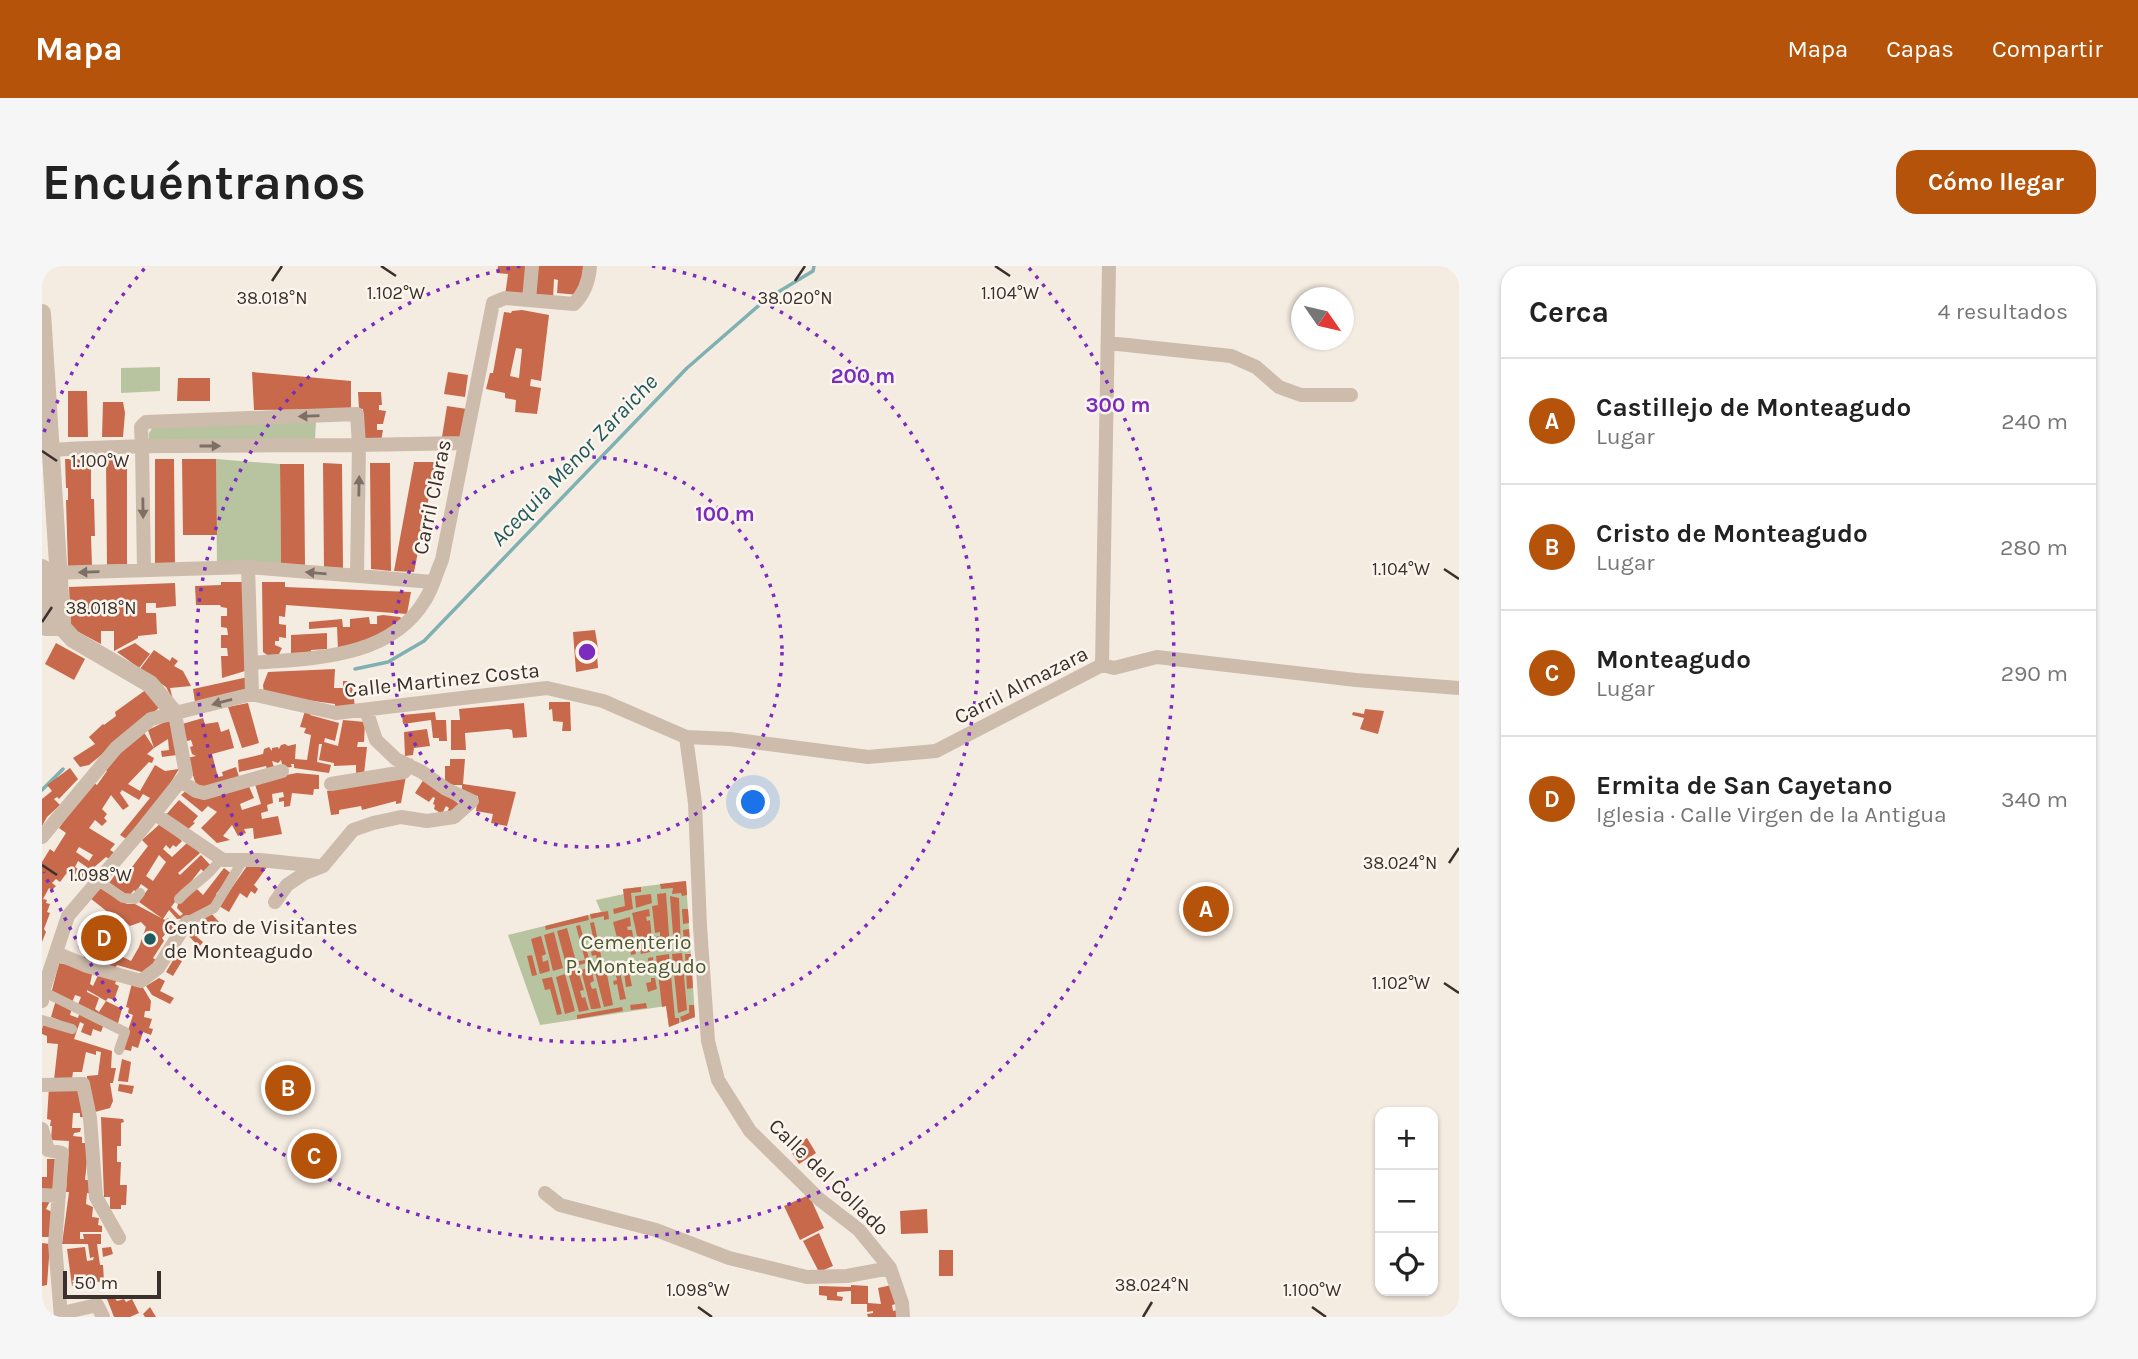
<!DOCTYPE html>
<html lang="es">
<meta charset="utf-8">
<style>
:root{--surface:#fff;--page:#f6f6f6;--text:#222;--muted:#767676;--line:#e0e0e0;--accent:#b45309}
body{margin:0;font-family:Karla,sans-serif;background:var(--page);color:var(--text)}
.controls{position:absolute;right:21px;bottom:21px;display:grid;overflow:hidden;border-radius:14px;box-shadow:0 2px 5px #0004}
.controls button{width:63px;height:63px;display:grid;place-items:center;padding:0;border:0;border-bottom:2px solid var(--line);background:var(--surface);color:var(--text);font:35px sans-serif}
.compass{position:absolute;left:1249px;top:21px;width:63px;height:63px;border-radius:50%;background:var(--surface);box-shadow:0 2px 5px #0004;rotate:124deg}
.scale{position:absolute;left:21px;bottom:18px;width:98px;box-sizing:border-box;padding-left:7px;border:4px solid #3b302b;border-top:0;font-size:19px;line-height:24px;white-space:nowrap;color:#3b302b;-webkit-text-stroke:5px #fbf5ee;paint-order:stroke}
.you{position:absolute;left:712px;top:537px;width:24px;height:24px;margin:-18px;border:5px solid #fff;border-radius:50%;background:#1a73e8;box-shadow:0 0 0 10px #1a73e833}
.badge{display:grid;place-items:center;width:46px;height:46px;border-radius:50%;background:var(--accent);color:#fff;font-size:23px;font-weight:700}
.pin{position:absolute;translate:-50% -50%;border:4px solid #fff;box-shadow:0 2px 7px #0006}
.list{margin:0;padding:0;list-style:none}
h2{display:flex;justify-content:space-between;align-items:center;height:91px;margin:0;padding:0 28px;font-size:30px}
h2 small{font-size:23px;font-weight:400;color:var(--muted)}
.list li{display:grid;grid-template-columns:46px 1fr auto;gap:21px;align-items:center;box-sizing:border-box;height:126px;padding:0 28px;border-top:2px solid var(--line)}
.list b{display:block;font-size:26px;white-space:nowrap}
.list p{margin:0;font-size:23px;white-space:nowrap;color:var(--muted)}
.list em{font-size:23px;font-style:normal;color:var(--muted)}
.icon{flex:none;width:38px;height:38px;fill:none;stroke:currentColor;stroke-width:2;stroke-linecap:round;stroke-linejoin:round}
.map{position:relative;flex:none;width:1417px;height:1051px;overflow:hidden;border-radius:21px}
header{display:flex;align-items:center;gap:42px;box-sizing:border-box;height:98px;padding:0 35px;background:var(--accent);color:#fff}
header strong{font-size:33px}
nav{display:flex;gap:38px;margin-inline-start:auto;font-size:24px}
.intro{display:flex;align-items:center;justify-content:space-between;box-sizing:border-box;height:168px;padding:0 42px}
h1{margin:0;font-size:49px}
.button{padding:18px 32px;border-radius:21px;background:var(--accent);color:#fff;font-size:24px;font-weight:700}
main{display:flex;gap:42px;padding:0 42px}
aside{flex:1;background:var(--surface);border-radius:21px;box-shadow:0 2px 5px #0004}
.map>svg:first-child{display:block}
</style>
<header>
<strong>Mapa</strong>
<nav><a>Mapa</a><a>Capas</a><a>Compartir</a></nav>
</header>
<div class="intro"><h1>Encuéntranos</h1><a class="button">Cómo llegar</a></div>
<main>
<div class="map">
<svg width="1417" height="1051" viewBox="0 0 1417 1051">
<rect width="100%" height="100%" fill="#f4ebe1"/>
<!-- green -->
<path fill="#b8c4a0" d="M118 101V125L79 127V102Z
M274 155 273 174 107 175V167L111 161Z
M174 193 238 198 239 298 175 299Z
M644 615 653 751 627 761 624 740 498 759 466 669 559 646 554 634 582 628 581 623Z"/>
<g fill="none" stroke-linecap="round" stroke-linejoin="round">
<!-- stream -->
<path stroke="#7fb0b2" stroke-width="3.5" d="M313 403 346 396 382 375 645 102 723 34 771 5 772 0
M0 524 21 503"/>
</g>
<!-- building -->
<path fill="#c8694b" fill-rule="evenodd" d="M456 0H484L482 30H463L466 8 455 7Z
M496 0H543L537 29 515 27 516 14 512 13 511 33 493 31Z
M480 44 507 49 499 115 489 113 488 120 499 122 495 148 473 146 474 134 463 132V127L444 123 448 107H451L462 46 469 47 470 45ZM474 82 480 83 477 112 468 110Z
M210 106 309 115V143L212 144Z
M406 106 426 109 423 131 402 128Z
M136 112H168V135H135Z
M26 125H45L46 171H26Z
M316 126H339L340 139H337V144L344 145 341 158H335V164H341L339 175 321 174V143H317Z
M61 136H81L83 147 81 171H60Z
M405 140 425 143 419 175 400 171Z
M23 193H49V233H52L53 270H49L50 300H26L24 234H26V222H24Z
M64 193H85V300H65Z
M113 193H132L133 300H113Z
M140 193H174L175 269H141Z
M372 196H394L372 306 352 305Z
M281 197 300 198 301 302 282 301Z
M328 197H348L349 305 329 303Z
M238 198H262L263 299 239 298Z
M179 316H201L203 405 180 412 179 390H186L185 382H179V369H186L185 362 179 361V350H185V342L179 341 178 339H154L153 320 179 319Z
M220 316H243V321L369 326 365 348 244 339 243 351 237 350V358L244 359V372L237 371V375H233V379L240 382 236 390 228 391 221 386Z
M133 317 134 340 114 342V337H104V347H114L115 368 96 370V372L72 385V365H59V378L29 362 27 321Z
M341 349 358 351 360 353 345 370 296 384 295 361 267 363V356L300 353 301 361H308V353L327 351 328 358H335V350Z
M553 364 557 388 555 389 556 402 534 406 531 366Z
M285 367V383L269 384V389L249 390V369Z
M14 377 43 393 32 414 3 398Z
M93 377 108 388 97 402 75 386Z
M112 384 128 395 130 391 136 395 132 400 141 405 149 420 128 422 131 434 124 421 98 403Z
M293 403 292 422H301V415H310L313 442 293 441V438L222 428 221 419 226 406Z
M206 411 205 426 153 436 151 423Z
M105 423 118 441 47 499 38 501 31 492 53 478 47 471 61 458 62 459 74 450 73 446Z
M507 436H528L529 465H520L521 456 511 455 510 443 507 444Z
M206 437 217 477 200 482 186 441Z
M482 437 485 471 471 472 470 464 466 463 423 467 424 484H409V454H418L417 443Z
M1323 443 1342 445 1336 468 1318 463 1322 452 1310 449 1311 446 1322 448Z
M263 445 269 446 268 449 297 457 293 475 283 472 282 476 296 480 301 454 323 456 322 476H316L315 481H325L322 508 314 507V499L292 500V497L277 494 280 478H277L275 496 289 499 287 507 252 502V498H249L250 501 241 502 239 494 236 497 230 495 233 504 226 506 224 500 197 506 196 494 221 488 222 483 227 481 230 485V482L236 481 237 483 239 479 243 478 246 480 254 478 253 493 265 494 269 469 262 467 264 462 258 461Z
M393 446 394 454H404L405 475H397V472H391L389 454 361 458 360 449Z
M131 452 135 489 120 491 119 485 127 484 126 473 112 482 106 464Z
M161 452 163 458 176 456 179 466 187 463 192 482 170 488 176 511 181 510 180 506 194 501 197 511 156 524 145 492 154 490 150 488 148 481 151 480 149 474 145 475 140 458Z
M385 463 388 480 372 482 371 489 363 490 362 466Z
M101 465 112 482 105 488 112 492 110 497 107 496 86 518 98 525 113 499 123 505 137 503 117 536 86 574 78 569 108 532 101 528 97 534 80 524 78 527 87 540 81 544 69 529 60 543 65 548 62 552 65 555 60 560 53 554 47 562 73 578 68 584 73 587 69 594 64 591 49 604 36 595 33 601 44 608 37 615 32 612 35 609 27 604 18 616 14 613 10 617 14 620 10 624 7 622 1 633 5 634 4 637 8 638 5 646 8 647 2 663 4 666 0 676V596L8 583 12 586 24 567 17 562 50 516 55 519 65 505 62 503ZM37 581 51 589 47 595 34 586Z
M408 493H423L421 518 474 526 465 560 449 557 451 548 434 545 436 530 420 527V519H403V500H408Z
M28 502 36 513 17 533 15 531 12 533 18 539 5 551 0 560V533L10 525 5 519Z
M255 507 277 509V523H272L271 529 250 527 248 540 242 541V535L237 536V532L242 531 241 526 230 528 231 537 225 539 226 545 219 547 220 553 236 550 240 568 212 573 211 562 202 563 204 567 196 570 190 559 181 570 188 574 175 577 159 562 175 546 166 540 160 546 139 529 146 523 206 518 212 532 198 538 200 544 219 538 212 515Z
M364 510 359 537 354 538V535L320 544 319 540 297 544V548L289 549 285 525Z
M382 513 400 526 420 540 403 550 407 542 404 540 400 548 392 543 393 539 391 538 393 532 391 531 387 536 373 527Z
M137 534 156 550 151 556 153 557 143 566 122 551Z
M119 557 140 575 134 581 131 579 128 583 124 579 121 583 130 591 146 576 158 587 136 607 138 609 159 589 170 601 163 607 159 603 129 641 138 650 141 648 135 642 136 638 152 620 161 629 182 602 190 608 174 628 178 632 148 652 135 653 127 644 121 653 97 636 106 623 99 618 94 626 92 624 87 630 67 617 73 609 80 614 106 580 100 574ZM117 589 124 596 111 615 104 610Z
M205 600 225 601 212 619 216 623 213 628 209 625 205 632 198 627 187 646 177 640Z
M644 615 645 629 640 630 639 627 630 628 631 622 619 623 618 618Z
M56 621 85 638H93L123 654 126 652 136 660 132 669 126 665 120 672 122 675 111 692 114 694 103 707 75 699 73 702 40 695 44 688H46L48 679 52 678V675L42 669 45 662 57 665 58 662 69 666V668L78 673 74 682 68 680 63 682 89 695 97 681 104 661 99 656 88 660 73 647H67L48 632Z
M599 621V626L589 627 591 643 572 648 571 643 583 640 581 623Z
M624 627 628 682 615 685 613 671 618 670V666L613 667 610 640 616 639 615 628Z
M609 628 610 637 594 642 593 630Z
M628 630 637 632 639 681H632Z
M607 643 608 650 604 651 605 655 608 654 611 681 607 682 608 686 599 688 590 647Z
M640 643H646L647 657 641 658Z
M167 645 178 657 171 667 164 661 155 671 161 676 157 681 146 669Z
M566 645 567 653 562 654V650L549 653 548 648Z
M546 649 547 654 504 664 503 660Z
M588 651 589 660 585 661 586 664H590L594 688 589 689 587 672 583 673 584 678 577 680 571 656Z
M552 656 560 694H555L554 689 550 690 549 686 554 684 553 680 548 682 547 677 552 676 548 657Z
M538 659 548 696 537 699V695L543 694 534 660Z
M525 662 535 699 525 702 515 665Z
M647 663 648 678 642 679 641 664Z
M512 666 521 702 511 705 502 669Z
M499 670 504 688 500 690 501 696 506 694 508 705 498 708 489 673Z
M640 687 645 744 636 747 630 688Z
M627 688 633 752H637V757L627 761 624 740 620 741 614 690Z
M643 688H649L651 722 645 723Z
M490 689 495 709 490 710 485 690Z
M133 691 140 695 131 710 124 706Z
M611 691 612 702 602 703V698L606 697V692Z
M17 697 51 704 48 718 51 720 58 705 76 710 73 718 77 720 72 734 66 732 64 735 45 724V726L57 732 53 743 57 746 64 735 80 743 75 761 35 741 39 731 33 729 29 739 9 728Z
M576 697 584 733 578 734 575 718 572 719 571 715 575 714 571 698Z
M563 698 571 739 562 741 552 702Z
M549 701 552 715 548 717 550 723 554 722 559 742 552 743H549L539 704Z
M536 704 542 724 538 725 540 732 543 731 547 744 537 746 526 706Z
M587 706 590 720 584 721 582 707Z
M523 708 533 745 523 748 514 711Z
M510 711 520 748 515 749 508 723 503 724 500 713Z
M117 712 123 715 118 725 132 732 128 738 110 729 104 720Z
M609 712H613L615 723 606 726 604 717 609 716Z
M90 717 100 720 109 735 108 745H103L102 751 110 753 107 762 111 763 109 769 101 766 96 782 90 780 89 785 80 783 91 749 86 747 87 742 84 741Z
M14 734 30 742 28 749 36 752 38 746 62 758 59 766 51 763 49 770 39 766 42 758 38 756 32 773 70 785 69 802H74L71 817H68L71 835 68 842 53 846 44 822 45 810 56 809 59 786 54 785V789L44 786 40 806H31L30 813 12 814 16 778 5 777V770L0 768V763L1 759 17 754 9 751Z
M604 737 605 742 589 744 588 739Z
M647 739H652L653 751 640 756 638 751 647 747Z
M580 741 581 745 535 753V749Z
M80 793 89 796 86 816 76 815Z
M249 812 262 823 249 837 237 824Z
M77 818 92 820 90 828 76 825Z
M7 820 38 821 47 852 38 851V847H31L30 862H39L38 866 32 867 31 870 40 871V877H47L43 914H46L47 901 51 928 45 927 44 938 51 941 50 951 57 952 56 959 60 960V966H38V973H42L41 968H59V978H55L58 999H61L62 1015 30 1020 25 983 43 981 45 995 51 994 52 991 48 992 46 978H20L27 926H24L27 875 9 874 10 860H8L9 854 5 853Z
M59 851 81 853 82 856 79 857V880H75V896H79L78 919H85L84 939H79V943H68V931H62Z
M765 872 774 887 757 898 748 884Z
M5 893H15V926L0 925V911H5Z
M767 929 782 962 758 974 742 940Z
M0 932 8 935 4 943 10 946 8 971H0Z
M885 943 886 967 859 968 858 945Z
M777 967 791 1000 777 1006 761 975Z
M0 977 8 978 5 1019 0 1020Z
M69 981 71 988 61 991 60 982Z
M897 984H911V1010H897Z
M809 1019 826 1020V1037L839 1038 836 1022 850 1019 854 1038 850 1039 851 1045 855 1044 856 1051H826L825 1048 831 1047V1045L825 1046V1038H809V1025L795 1026V1030L801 1031 800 1035 785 1034V1030L777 1029V1020L809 1021Z
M72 1031 75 1035 82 1033 84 1036 90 1033 97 1047 88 1051H72L65 1033Z
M108 1041 114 1051H103L101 1048Z"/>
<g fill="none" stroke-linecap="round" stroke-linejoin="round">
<!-- pedestrian -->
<path stroke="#cdbbac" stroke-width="10" d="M57 615 81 632 93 633 98 627
M137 633C151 618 168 610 179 592
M145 656 172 642 201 594
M2 726 83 766 77 784
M0 754 30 763"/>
<!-- minor -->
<path stroke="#cdbbac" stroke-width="14" d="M487 34 490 0
M1066 77 1189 90 1214 101 1237 121 1259 129H1309
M0 183 9 184C112 178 215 180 317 179L315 148 104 156 99 161 100 180 102 304
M206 301 210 428
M8 307 206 301 391 316
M315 310 317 179 423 177
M210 397C271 392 348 393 383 334 391 322 394 307 400 294L451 37 463 32 532 38C543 27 547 15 548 0
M1060 399 1067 0
M644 471 653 537 658 660 666 775 676 814 708 865 777 933 817 964 848 1002 860 1037 861 1051
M139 515 154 525 162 527 240 505
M289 518 362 506 367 499
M113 548 181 594H218L276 600
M0 571 74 482 109 453 210 428 294 447 505 422 561 435 644 471 688 473 826 491 894 485 1060 399 1072 402 1115 391 1314 414 1417 422
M233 636 245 619 263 607 281 600 311 564 331 557 359 551 385 555 412 551 430 535 404 523 380 506 354 493 334 474 324 444
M14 687 45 700 99 715 116 702 145 656
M0 735 3 719 26 650 97 567 144 508 133 448
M0 819 41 818 48 852 54 931 77 972
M0 863 6 884 20 887 13 978 19 1051
M503 927 518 939 614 964 687 992 765 1011 805 1010 848 1002
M0 929 17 930
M20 1047 55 1039 61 1051"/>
<!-- tertiary -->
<path stroke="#cdbbac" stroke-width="18" d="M0 47 20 361 31 373 108 418 133 448
M0 302 4 361H20"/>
</g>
<!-- one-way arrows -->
<defs><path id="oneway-solid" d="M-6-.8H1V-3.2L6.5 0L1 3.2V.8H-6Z" transform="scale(1.75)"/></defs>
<g fill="#7d6f65">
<use href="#oneway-solid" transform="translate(267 150) rotate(178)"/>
<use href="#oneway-solid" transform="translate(168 180)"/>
<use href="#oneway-solid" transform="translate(317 220) rotate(-89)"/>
<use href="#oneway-solid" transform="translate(101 242) rotate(89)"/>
<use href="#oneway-solid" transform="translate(47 306) rotate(178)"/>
<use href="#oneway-solid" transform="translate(274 307) rotate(-175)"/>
<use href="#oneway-solid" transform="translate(180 436) rotate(165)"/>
</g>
<!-- ticks -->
<path fill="none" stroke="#3b302b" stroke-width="2.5" d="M339 0 354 10M953 0 968 10M230 15 240 0M753 15 763 0M0 185 15 195M1402 303 1417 313M0 356 10 341M1407 597 1417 582M0 599 15 609M1402 717 1417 727M656 1041 670 1051M1270 1041 1284 1051M1101 1051 1110 1036"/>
<!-- distance rings -->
<g fill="none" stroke="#7b2cbf" stroke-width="3.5" stroke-dasharray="3.5 7">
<circle cx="545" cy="386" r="195"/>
<path d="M610 0A391 391 0 1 1 480 0"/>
<path d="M2 166A586 586 0 0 1 103 2M987 2A586 586 0 1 1 2 606"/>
</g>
<!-- markers -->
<circle fill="#1f5a5e" stroke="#fbf5ee" stroke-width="2.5" cx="108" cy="673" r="7"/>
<g text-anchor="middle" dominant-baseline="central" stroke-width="5" stroke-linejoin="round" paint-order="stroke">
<!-- street labels -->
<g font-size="21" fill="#3b302b" stroke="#fbf5ee">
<text transform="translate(390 231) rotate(-78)">Carril Claras</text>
<text transform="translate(400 414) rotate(-6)">Calle Martinez Costa</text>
<text transform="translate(979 419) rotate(-27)">Carril Almazara</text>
<text transform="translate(787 911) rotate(44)">Calle del Collado</text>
</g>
<!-- poi labels -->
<g font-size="21" fill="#3b302b" stroke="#fbf5ee" text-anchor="start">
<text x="122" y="661">Centro de Visitantes<tspan x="122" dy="24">de Monteagudo</tspan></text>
</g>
<!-- park labels -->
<g font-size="21" fill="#4a5a2e" stroke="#fbf5ee">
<text x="594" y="676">Cementerio<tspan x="594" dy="24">P. Monteagudo</tspan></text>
</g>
<!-- water labels -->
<g font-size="23" font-style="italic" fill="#1f5a5e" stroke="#fbf5ee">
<text transform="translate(532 194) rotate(-46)">Acequia Menor Zaraiche</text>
</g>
</g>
<g font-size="18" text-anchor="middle" fill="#3b302b" stroke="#fbf5ee" stroke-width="5" stroke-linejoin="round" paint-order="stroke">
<text x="354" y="33">1.102°W</text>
<text x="968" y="33">1.104°W</text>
<text x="230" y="38">38.018°N</text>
<text x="753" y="38">38.020°N</text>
<text x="58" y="201">1.100°W</text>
<text x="1359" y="309">1.104°W</text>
<text x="59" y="348">38.018°N</text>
<text x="1358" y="603">38.024°N</text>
<text x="58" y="615">1.098°W</text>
<text x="1359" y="723">1.102°W</text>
<text x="1110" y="1025">38.024°N</text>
<text x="656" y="1030">1.098°W</text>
<text x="1270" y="1030">1.100°W</text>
</g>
<circle cx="545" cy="386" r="10" fill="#7b2cbf" stroke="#fbf5ee" stroke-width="3.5"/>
<g font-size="21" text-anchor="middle" font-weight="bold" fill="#7b2cbf" stroke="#fbf5ee" stroke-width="5" stroke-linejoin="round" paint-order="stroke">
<text x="821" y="117">200 m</text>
<text x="1076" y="146">300 m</text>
<text x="683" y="255">100 m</text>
</g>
</svg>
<div class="controls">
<button>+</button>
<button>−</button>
<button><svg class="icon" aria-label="locate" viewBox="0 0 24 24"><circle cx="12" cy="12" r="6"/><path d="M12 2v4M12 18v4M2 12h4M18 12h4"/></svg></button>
</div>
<svg class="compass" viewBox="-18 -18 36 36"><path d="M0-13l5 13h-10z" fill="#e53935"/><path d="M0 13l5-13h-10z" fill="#767676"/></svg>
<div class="scale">50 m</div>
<div class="you"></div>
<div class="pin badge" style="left:1164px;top:643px">A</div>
<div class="pin badge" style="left:246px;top:822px">B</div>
<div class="pin badge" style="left:272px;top:890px">C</div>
<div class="pin badge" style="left:62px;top:672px">D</div>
</div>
<aside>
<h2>Cerca<small>4 resultados</small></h2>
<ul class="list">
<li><span class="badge">A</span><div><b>Castillejo de Monteagudo</b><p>Lugar</p></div><em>240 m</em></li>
<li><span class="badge">B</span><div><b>Cristo de Monteagudo</b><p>Lugar</p></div><em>280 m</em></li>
<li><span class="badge">C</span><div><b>Monteagudo</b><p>Lugar</p></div><em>290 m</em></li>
<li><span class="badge">D</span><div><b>Ermita de San Cayetano</b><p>Iglesia · Calle Virgen de la Antigua</p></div><em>340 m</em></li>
</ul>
</aside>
</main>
